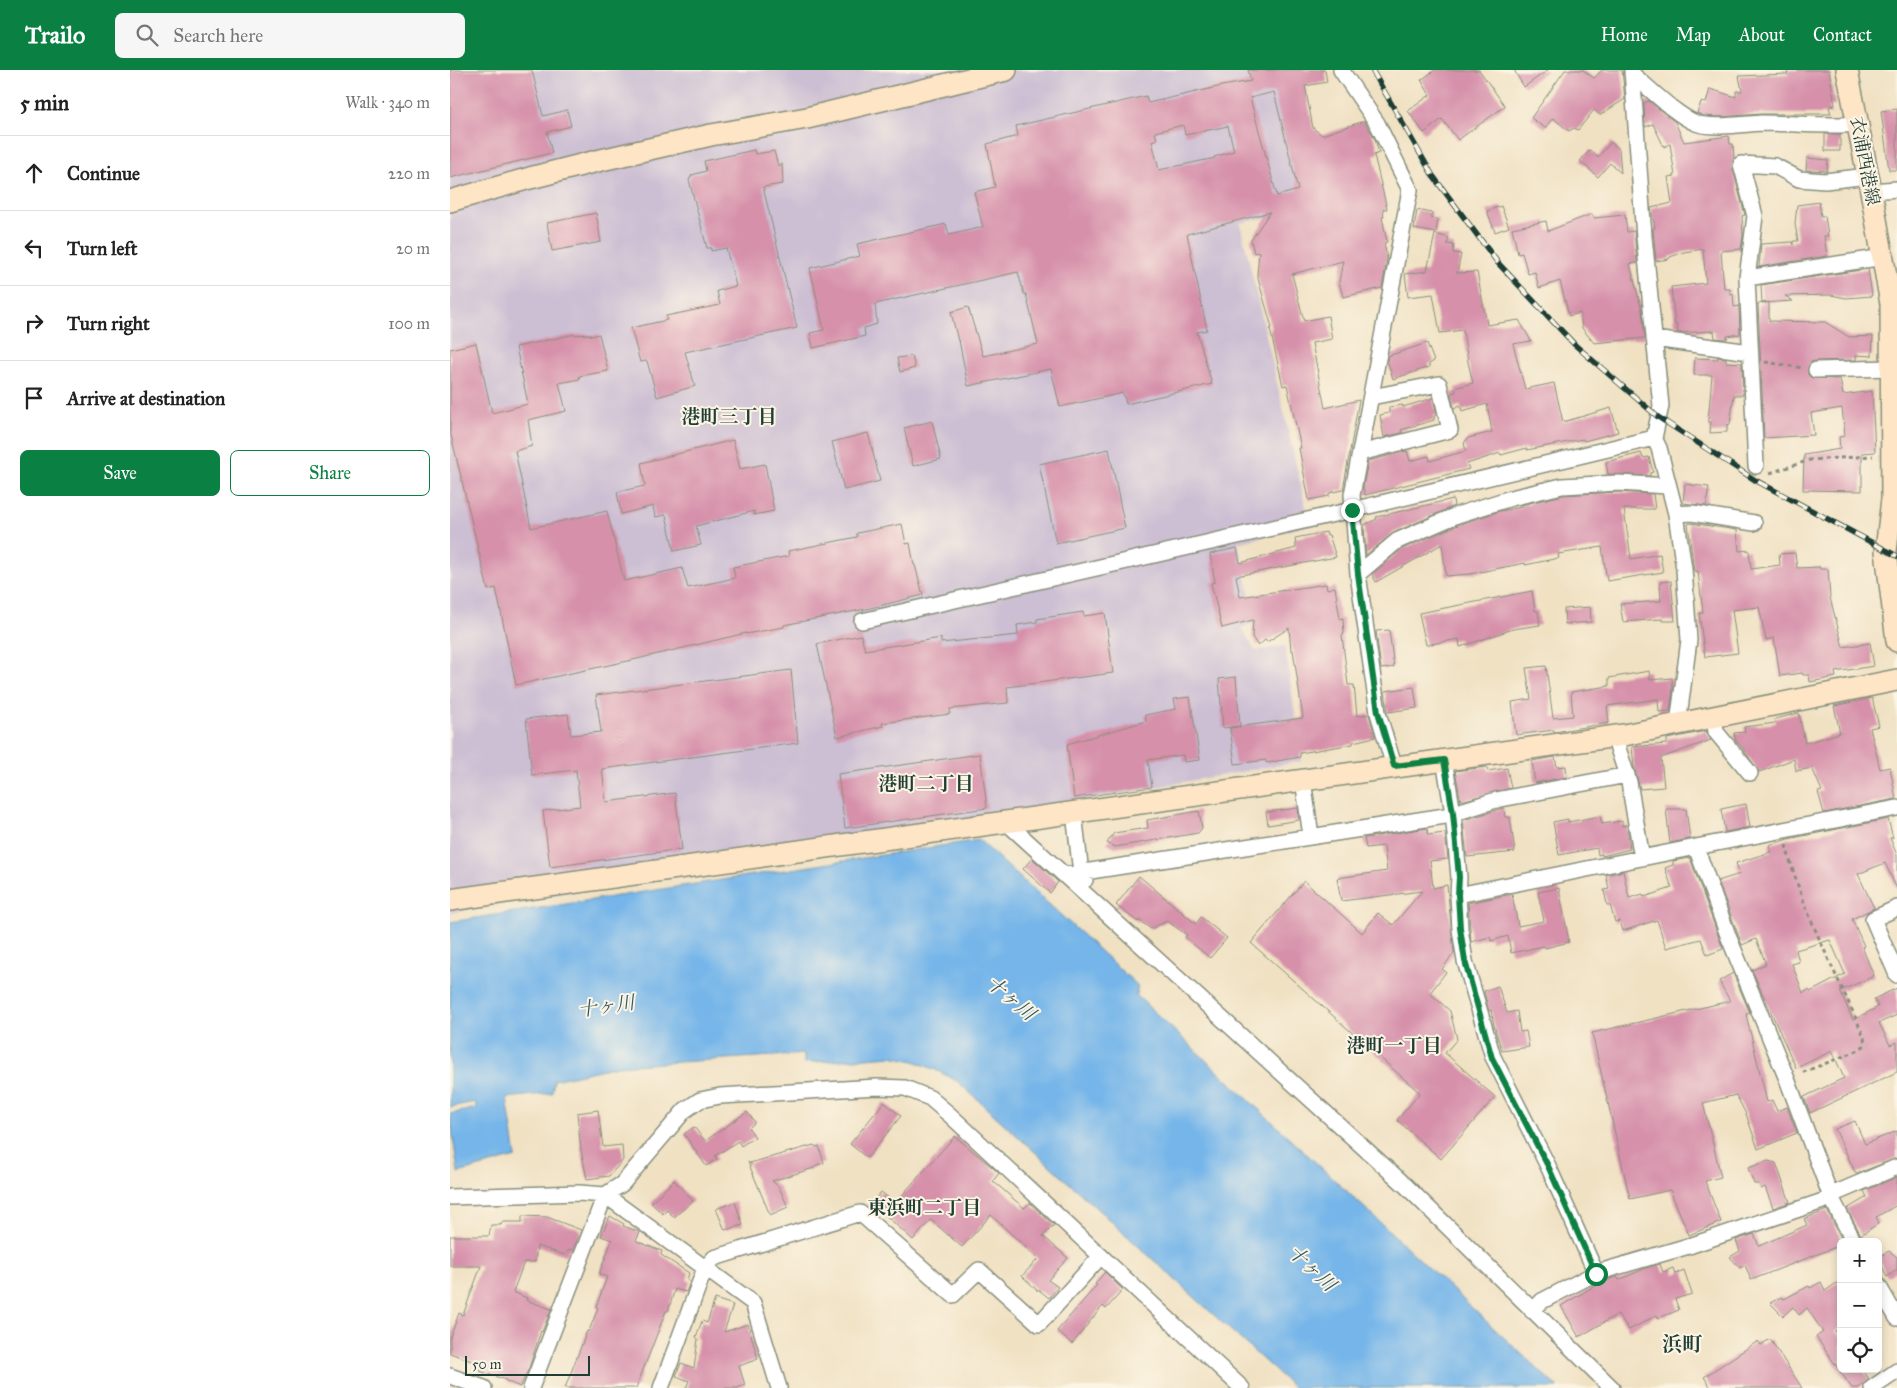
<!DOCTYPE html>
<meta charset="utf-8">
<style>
:root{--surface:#fff;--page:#f6f6f6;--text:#222;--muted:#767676;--line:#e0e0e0;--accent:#0b8043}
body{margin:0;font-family:"IM FELL Great Primer","Noto Serif JP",serif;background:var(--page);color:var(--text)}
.controls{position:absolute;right:15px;bottom:15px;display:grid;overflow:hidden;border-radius:8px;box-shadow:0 2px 8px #0003}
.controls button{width:45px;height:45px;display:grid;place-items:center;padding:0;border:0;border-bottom:1px solid var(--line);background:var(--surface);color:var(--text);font:25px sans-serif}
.scale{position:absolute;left:15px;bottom:12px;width:125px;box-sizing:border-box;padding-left:5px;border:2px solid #1f3d34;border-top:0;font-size:14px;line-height:18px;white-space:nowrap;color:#1f3d34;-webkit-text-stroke:4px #fcf5e5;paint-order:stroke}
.stop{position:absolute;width:15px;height:15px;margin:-11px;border:4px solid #0b8043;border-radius:50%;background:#fff}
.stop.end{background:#0b8043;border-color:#fff;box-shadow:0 1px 5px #0008}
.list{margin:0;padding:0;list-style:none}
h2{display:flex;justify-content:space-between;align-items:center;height:65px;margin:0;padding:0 20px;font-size:21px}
h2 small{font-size:16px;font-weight:400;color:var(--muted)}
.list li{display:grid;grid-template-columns:32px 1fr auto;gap:15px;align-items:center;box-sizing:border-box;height:75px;padding:0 20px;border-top:1px solid var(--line)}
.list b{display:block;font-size:19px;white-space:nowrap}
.list em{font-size:16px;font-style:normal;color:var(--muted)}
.actions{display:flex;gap:10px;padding:15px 20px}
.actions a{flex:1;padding:11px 0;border:1px solid var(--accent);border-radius:8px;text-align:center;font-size:18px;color:var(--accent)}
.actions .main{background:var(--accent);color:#fff}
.icon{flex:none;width:28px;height:28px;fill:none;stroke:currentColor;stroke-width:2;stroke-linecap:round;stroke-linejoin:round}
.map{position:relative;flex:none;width:1447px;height:1318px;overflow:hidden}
header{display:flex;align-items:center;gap:30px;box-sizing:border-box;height:70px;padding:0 25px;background:var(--accent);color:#fff}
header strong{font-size:24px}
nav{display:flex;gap:28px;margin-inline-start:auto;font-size:18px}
.search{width:350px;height:45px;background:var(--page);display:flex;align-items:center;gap:12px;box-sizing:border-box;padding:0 18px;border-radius:8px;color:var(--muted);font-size:19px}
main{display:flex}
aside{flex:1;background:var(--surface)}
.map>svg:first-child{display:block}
</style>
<header>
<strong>Trailo</strong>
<div class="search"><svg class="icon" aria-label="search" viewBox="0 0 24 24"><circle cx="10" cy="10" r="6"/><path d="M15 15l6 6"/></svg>Search here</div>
<nav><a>Home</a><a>Map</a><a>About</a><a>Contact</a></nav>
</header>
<main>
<aside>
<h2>5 min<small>Walk · 340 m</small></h2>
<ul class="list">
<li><svg class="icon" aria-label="ahead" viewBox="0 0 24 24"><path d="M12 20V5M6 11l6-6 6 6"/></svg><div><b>Continue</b></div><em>220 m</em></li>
<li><svg class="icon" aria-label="left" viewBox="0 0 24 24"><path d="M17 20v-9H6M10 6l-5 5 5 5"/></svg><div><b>Turn left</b></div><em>20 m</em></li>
<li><svg class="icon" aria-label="right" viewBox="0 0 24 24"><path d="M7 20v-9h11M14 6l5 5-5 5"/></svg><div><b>Turn right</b></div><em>100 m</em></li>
<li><svg class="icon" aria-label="arrive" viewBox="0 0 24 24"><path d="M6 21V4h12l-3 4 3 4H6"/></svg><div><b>Arrive at destination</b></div></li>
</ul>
<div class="actions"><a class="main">Save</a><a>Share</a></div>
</aside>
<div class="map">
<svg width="1447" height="1318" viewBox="0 0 1447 1318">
<rect width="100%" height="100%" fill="#fcf5e5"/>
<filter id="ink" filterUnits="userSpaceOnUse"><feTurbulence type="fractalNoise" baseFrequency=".02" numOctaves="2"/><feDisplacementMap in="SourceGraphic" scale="10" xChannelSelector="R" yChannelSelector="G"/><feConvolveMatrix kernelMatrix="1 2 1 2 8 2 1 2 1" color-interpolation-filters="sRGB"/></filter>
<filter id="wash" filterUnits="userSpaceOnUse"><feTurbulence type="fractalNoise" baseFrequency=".0096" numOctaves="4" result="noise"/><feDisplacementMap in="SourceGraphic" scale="20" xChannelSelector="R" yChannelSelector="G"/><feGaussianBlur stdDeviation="1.12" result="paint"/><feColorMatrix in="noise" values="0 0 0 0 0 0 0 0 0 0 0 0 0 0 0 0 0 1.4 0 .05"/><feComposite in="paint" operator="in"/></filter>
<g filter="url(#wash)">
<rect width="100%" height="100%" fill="#f0e1c3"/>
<!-- industrial -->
<path fill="#ccbed3" d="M0 0H838L865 137 790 153 860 455 788 473 806 551 792 558 805 581 835 576 852 691 0 843Z"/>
<!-- water -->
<path fill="#75b5e9" stroke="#4a798e" d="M529 770 688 916 686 925 1108 1318H844L507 1011 486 1000 464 991 441 986 354 993V984L167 996 104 1010 102 1023 57 1028 66 1087 8 1103 0 1044 27 1038 25 1032 0 1037V852Z"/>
<g id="blocks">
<!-- building -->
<path fill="#d690aa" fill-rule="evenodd" d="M0 0H82L93 46 117 40 121 56 97 62 102 83 0 108Z
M798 0H875L877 12 855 16 863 58 872 65 914 51 925 69 929 83 924 85 937 139H933L934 147H932L937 172 934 173 937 189 932 218 893 227 889 212 893 191 842 204 854 251 878 246 882 269 862 273 875 338 909 330 893 420 879 423V426L859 430 849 378H851L837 315 833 316 820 259 822 258 807 205 809 182 804 183 801 170 820 142 737 164 757 260 747 262 762 314 676 334 673 323 610 337 601 299 518 316 509 270 508 271 501 242 518 237 533 286 588 274 576 224H574L568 202 425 234 427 254 414 258 415 266 363 278 360 263 374 260 360 198 410 186 407 174 496 154 499 165 533 157 524 122 545 117 537 74 568 66 566 56 696 26 698 33 772 16 801 11ZM824 22 848 120 827 126 800 28ZM733 55 735 65 778 56 784 81 764 87 765 88 709 100 702 71 707 69 705 62Z
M985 0H1029L1055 36 1008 70 992 49 974 63 958 41 980 25 971 10Z
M1064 0H1098L1074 17Z
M1115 0H1133L1144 8 1152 0H1172L1175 29 1150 45 1144 40 1128 60 1124 58 1119 61 1103 48 1095 58 1081 48Z
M1337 0H1379L1385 35 1379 37 1381 44H1311L1268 47 1254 46 1247 43 1251 32 1256 33 1260 19 1286 27V21H1292L1289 6 1338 4Z
M1199 31 1225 52 1234 72 1279 66 1280 74H1283L1284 88 1282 96 1295 145 1292 146 1293 166 1291 179 1271 181 1274 219H1280V225L1283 224 1284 237 1289 236 1290 264 1277 266V269L1265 268 1264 261 1228 263 1227 255H1225L1221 217 1256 213 1253 179 1234 182 1220 187 1219 189 1206 191 1203 159 1205 158 1201 138 1222 133 1218 107 1225 106 1220 74 1214 77 1203 54 1195 57 1194 33Z
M1447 39V100H1439L1431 41Z
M1375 64H1390V81H1375Z
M1161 72 1169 79 1171 103 1160 93 1148 107 1130 91 1140 80 1148 87Z
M304 80 305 84 324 81 328 96 332 94 333 114 313 117 347 258 235 282 245 316 207 327 197 291 190 292 181 258 217 250 216 246 270 235 267 221 286 216 276 178 261 181V178H257L239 110 242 105 256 101 254 91Z
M1357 88 1378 90 1377 101 1356 100Z
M1369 132 1371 146H1375L1378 166H1374L1377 186 1309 197 1311 174 1342 172 1343 175V171H1348L1345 154 1347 135Z
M1051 136 1059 157 1045 162 1037 141Z
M967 140 982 143 981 148 988 149 986 163 964 159Z
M146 143 151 172 102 181 97 153Z
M1142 144 1144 148 1175 145 1177 162 1184 161 1187 193 1180 194 1192 241 1195 268 1144 273 1132 258 1130 243 1119 246 1110 211 1089 218 1085 202 1078 204 1072 183 1068 184 1062 158 1096 151 1098 161Z
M985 164 999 168 997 174 1004 175 1003 183 1011 184 1007 203 1027 202 1037 255 1069 250 1081 271 1063 274 1075 319 1104 313 1113 352 1161 338 1168 362 1134 371 1133 369 1077 380V378L1051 385 1050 383 1017 394 1019 399 915 425 913 417 918 391 957 381 960 391 979 386 980 391 1016 381 1014 373 1018 368 1042 362 1037 334 1012 341 1010 335 1004 338 1001 323 1006 322 1005 318 1023 313 1018 292 1013 260 990 263 983 224 958 227 955 204 977 201Z
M1418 199 1422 226 1396 228 1381 225 1335 226 1343 231 1312 233 1311 215Z
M1319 232V251L1375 252 1399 267 1423 266 1422 286 1406 285V290L1365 291 1361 292 1357 300 1358 305 1362 308 1390 309 1393 325 1422 321 1425 382 1412 383V421L1353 420 1354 385 1390 379 1389 367 1395 366 1392 338 1361 343 1364 365 1314 368 1308 234Z
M140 264 141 266 149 264 158 301 129 306 130 309 109 313 116 341 78 350 82 376 65 381 81 458 157 441 174 511 232 498 238 518 285 508 283 497 339 486 338 481 407 467V463L452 454 456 474 460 473 464 495H465L473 525 421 538 334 555V557L296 564V563L187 589 66 615 46 518 38 520 0 361V279L26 273 42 343 78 334 66 277 121 265Z
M977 273 984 291 979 294V297L943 309 937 290 938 286Z
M462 286 465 298 450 302 447 288Z
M1267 287 1276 288V292L1292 293 1293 325H1284L1280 354 1277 355V362L1260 363 1261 352H1258L1262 305H1244L1245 288 1268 289Z
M983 328 987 345 984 346V350L951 360 952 363 934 367 930 345 939 343V337L953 335V337Z
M482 351 491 389 463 396 454 358Z
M418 363 430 411 394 420 382 372Z
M283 370 290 399 315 394 324 441 304 445V441L246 456 251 475 224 481 216 445 205 447 203 436 171 444 167 422 195 416 191 393Z
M659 379 675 458 606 473 589 394Z
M1191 383 1193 388 1199 387 1203 402 1200 403V406L1158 404 1156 392Z
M1235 414 1259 417 1256 436 1233 433Z
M1168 422 1203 424 1205 439H1174L1181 489 1210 484 1213 502 1157 511 1152 477 1108 484 1109 488 1075 495V493L1020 504 996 506 992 474 926 512 922 504 952 479 1010 454 1050 441 1071 437V435L1113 425Z
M1003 429 1004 436 943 463 916 485 914 455 927 449 926 447Z
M1240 453 1287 460 1289 481 1299 480 1301 499 1330 495 1329 484 1345 483 1347 498 1370 497V499H1378L1380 528 1393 577 1420 573 1424 596 1385 602 1386 607 1360 612 1359 605H1353L1352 603 1330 606 1324 568 1316 570 1309 537 1282 540 1288 583 1255 587 1249 543H1253L1248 501H1244L1238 454Z
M876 462 877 466 879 465 886 487 786 506 790 527 876 514 877 519 885 517 890 549 893 548 894 564 892 565 898 615H904L907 646 919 644 925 667 903 672V674L850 683V687L816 693V690L785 694 780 658 853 648 843 580H841L839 558 817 572 815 570 808 576 802 567 803 550 772 558 761 513 765 512 760 484 787 478 790 493 846 478 845 468Z
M1221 511 1225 551H1212V549L1173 552 1170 534 1211 531 1210 512Z
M1082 521 1085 541H1088L1090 555 1063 559 1010 577 1009 569 976 575 969 543Z
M1140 537 1141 552 1115 554 1114 539Z
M633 542 634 546 655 543 663 603 557 617 558 633 500 639V644L432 653 433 656 387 667 367 574 411 565 415 580 491 568V573L568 565 567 555 587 552V549Z
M939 560 944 597 931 599 926 561Z
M1096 596 1103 648 1123 646 1121 622 1159 616V608L1199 601 1200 610 1222 608 1223 619 1220 641 1209 642 1208 629 1157 636 1159 653 1104 662V660L1066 665 1062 632 1081 629 1076 598Z
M341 600 348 673 152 699 156 732 225 723 232 779 100 797 93 741 130 736 126 700 82 705 76 649 118 644 121 665 151 662 146 625Z
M786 607 790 656 773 658 769 609Z
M964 617 967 638 938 642 935 621Z
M740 627 750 690 734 692 733 685 698 690 702 717 624 728 617 674 696 651 695 645 726 639 724 629Z
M1422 628 1429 656 1420 658 1430 699 1440 697 1446 729 1374 743 1368 722 1372 721 1362 698 1346 701 1344 689 1309 702 1292 677 1286 671 1284 663 1295 662 1294 657 1326 653 1325 649 1349 643 1355 673 1390 663 1384 636Z
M1256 661 1261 670 1211 688 1214 717 1190 719 1184 697 1182 677 1217 674V669Z
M530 684 537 738 395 758 388 704Z
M1105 687 1107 697 1116 696 1117 707 1085 713 1082 691Z
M1037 697 1038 701 1057 698 1061 718 1011 731 1005 701Z
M1296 734 1300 757 1275 762 1271 739Z
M848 738 849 750 818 755 816 742Z
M1054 738 1055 747H1060L1065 782 1017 787 1013 750Z
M1216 739H1236L1240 769 1220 773Z
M749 741 752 758 748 763 665 777 657 773 664 763 698 758 697 750Z
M1150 746 1152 754 1172 751V756L1177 755 1180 779 1152 786V784L1148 785 1147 778 1109 785 1103 752 1118 749V752Z
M1438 749 1443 768H1440L1447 785V819L1435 793 1408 804 1424 838 1402 849 1414 876 1412 877 1424 906 1390 921 1403 950 1428 937 1424 929 1447 918V945L1429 953 1440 975 1447 972V1002L1360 1043 1354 1027 1394 1008 1382 981 1346 998 1302 900 1316 894 1306 869 1292 875 1268 811 1290 804 1286 793 1321 782 1319 775 1338 769ZM1380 870 1395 904 1360 922 1359 920 1353 923 1342 894 1349 892 1346 880Z
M977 758 978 765 995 763 998 789 980 791 983 818 997 815 1004 883 992 899 996 902 980 923 1000 941 1007 969 995 983 1045 1027 991 1089 947 1050 970 1023 801 873 854 811 912 863 928 843 943 855 972 821 891 831 887 808 937 801 934 776 916 778 914 768Z
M582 788 608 812 600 823 573 799Z
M1240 788 1273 879 1257 885 1251 869 1216 878 1207 850 1173 861 1170 851 1165 852 1160 835H1157L1154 820 1159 819 1156 805 1173 801 1179 828 1193 824 1194 827 1222 818 1215 798 1223 795V791Z
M689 806 746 854 751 847 777 868 760 888 735 867 737 865 717 851 701 859 689 850 688 852 666 835Z
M1109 818 1119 872 1095 878 1094 876 1061 883 1058 866 1041 871 1040 867 1021 872 1018 833 1062 824 1068 856 1094 851 1088 822Z
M1283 903 1300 943 1296 944 1317 1032 1322 1030 1327 1041 1337 1037 1347 1063 1308 1079 1296 1044 1286 1025 1253 1033 1271 1107 1255 1111 1271 1152 1239 1165 1220 1120 1180 1129 1142 963 1280 931 1269 911Z
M1048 916 1057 943 1067 941 1070 962 1076 961 1079 977 1052 981 1044 955 1041 940 1039 941 1034 921Z
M434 1032 451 1046 417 1088 400 1074Z
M148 1040 153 1077 172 1075 173 1090 159 1106 137 1109 131 1080 127 1043Z
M297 1042 305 1052 299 1058 305 1067 291 1076 288 1071 265 1086 267 1089 256 1096 234 1064 244 1057 255 1071Z
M1405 1051 1415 1074 1447 1061V1088L1406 1104 1385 1059Z
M505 1066 549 1103 543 1111 574 1138 580 1133 604 1155 593 1166 618 1188 598 1210 608 1217 599 1228 589 1220 588 1221 572 1206 588 1189 541 1145 512 1177 481 1150 463 1170 422 1133 431 1122 445 1133Z
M364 1075 366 1077 369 1076 374 1093 367 1095 364 1098 322 1111 329 1117 338 1137 320 1145 298 1092 302 1095 300 1093Z
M1318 1091 1326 1093 1340 1132 1323 1138 1315 1117 1311 1119 1309 1114H1304L1298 1098Z
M1447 1107V1135L1426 1147 1429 1153 1411 1165 1397 1139 1417 1127 1414 1121Z
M224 1110 243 1131 224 1147 217 1140 213 1144 201 1133Z
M285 1132 293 1155 275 1160 266 1139Z
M1377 1140 1393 1172H1391V1175L1301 1210 1295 1195 1290 1198 1280 1187 1290 1181 1286 1170 1304 1164 1309 1176 1357 1155 1354 1149Z
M72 1146 97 1147 131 1160 123 1180 120 1179 115 1185 87 1176 85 1192H74L63 1222 77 1228 76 1230 101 1239 92 1262 91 1261 79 1298 70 1317 56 1311V1310L30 1301 32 1295 0 1283V1268L9 1243 13 1245 31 1196H0V1166H39L41 1155H51L52 1152H72Z
M160 1146 174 1154 173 1156 190 1162 186 1171 212 1181 211 1185 239 1203 237 1210 240 1212 236 1222 225 1219 218 1241H216L186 1318H115L137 1261H139L148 1238 146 1237 157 1207 149 1204 162 1170 151 1166Z
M1439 1181 1447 1187V1200L1437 1207 1428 1187Z
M1210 1194 1213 1202 1223 1198 1225 1204 1234 1200 1242 1224 1225 1229 1229 1240 1208 1248 1207 1245 1179 1260 1168 1244 1129 1267 1111 1236 1139 1219 1165 1207H1167L1169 1210 1196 1198Z
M655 1202 673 1220 656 1239 653 1236 650 1239 622 1274 607 1261 647 1215 645 1214Z
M1391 1210V1257L1385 1261 1391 1268V1299H1412L1419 1309 1409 1318H1402L1366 1267 1373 1262 1357 1238 1349 1245 1343 1237 1333 1246 1320 1233 1331 1227 1334 1229 1359 1216 1360 1218 1371 1212 1375 1221Z
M265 1229 283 1235 274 1262 298 1254 308 1289 289 1296 295 1315 287 1318H236L239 1311 226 1306 231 1293 244 1298 248 1269 246 1267 252 1251 257 1253Z
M1320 1269 1352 1318H1261L1254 1307 1308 1271 1311 1275Z"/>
</g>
</g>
<g filter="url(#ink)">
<use href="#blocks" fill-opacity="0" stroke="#888f7c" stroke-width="1"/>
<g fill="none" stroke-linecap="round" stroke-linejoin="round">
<defs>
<path id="street" d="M891 0 927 53 960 120 902 425 908 504 928 643 944 696
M1182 0 1194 167 1211 336 1204 368 1209 378 1226 444 1234 499 1239 570 1228 654
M1182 4C1199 18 1226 45 1246 53 1260 59 1295 54 1311 53 1344 53 1375 57 1408 54
M1421 121 1447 119
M1297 208 1434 187
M1204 269 1300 282
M1366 300 1441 298
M910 383 1000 360 989 314 921 327
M1306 396 1297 208 1305 146 1291 94 1325 96 1349 109 1375 111 1418 106
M1226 444 1242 443 1304 453
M908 504 947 471 1007 445 1061 428 1112 416 1168 413 1218 416
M412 551 902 440 1204 368
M1264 647 1266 662 1300 703
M1164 666 1179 712 1192 788
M994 690 1003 743 1009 807 1008 825 1010 859 1015 891 1043 987 1098 1096 1146 1203
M853 710 861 766
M624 743 631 803 635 810
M557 753 956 1116 1162 1318
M1246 777 1279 868 1337 1009 1381 1127 1404 1172
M615 805 995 746 1046 730 1177 705
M1008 825 1246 777 1447 738
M1447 838 1423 849 1447 905
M0 1127 129 1123 155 1125 303 1233 329 1318
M1428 1215 1447 1248
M1082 1241 1092 1231 1146 1203 1242 1175 1376 1130 1386 1123 1447 1097
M0 1306 34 1318
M81 1318 155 1125 172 1114 235 1040 250 1030 270 1026 427 1017 455 1018 480 1028 501 1046 792 1318
M211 1318 255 1198 264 1188 410 1143 503 1225 529 1200 589 1254 651 1186
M1422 1318 1447 1301"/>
<path id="secondary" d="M1397 0 1421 121 1441 234 1442 429 1436 481 1447 571
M0 131 80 108 151 90 261 65 357 48 556 0
M0 830 1174 665 1447 610"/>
</defs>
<!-- street casing -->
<use href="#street" stroke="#888f7c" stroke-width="18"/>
<!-- secondary casing -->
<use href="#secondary" stroke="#888f7c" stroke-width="24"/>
<!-- path -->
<path stroke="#888f7c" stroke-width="3" stroke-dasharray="4 4" stroke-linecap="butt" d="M1315 292 1353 298
M1320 403 1360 390 1423 386
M1336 775C1352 842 1387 904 1414 967L1415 975 1407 981 1351 1003"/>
<!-- street -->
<use href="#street" stroke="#fff" stroke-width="15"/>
<!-- secondary -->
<use href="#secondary" stroke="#fde5c5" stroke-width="21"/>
<defs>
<path id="rail" d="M922 0 983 106 1048 193 1125 275 1208 347 1305 410 1447 486"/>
</defs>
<!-- rail casing -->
<use href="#rail" stroke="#1f3d34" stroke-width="5.5"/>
<!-- rail -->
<use href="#rail" stroke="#fcf5e5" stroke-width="4" stroke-dasharray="11" stroke-linecap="butt"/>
</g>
</g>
<g fill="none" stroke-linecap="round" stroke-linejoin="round" filter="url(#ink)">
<!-- route -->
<path stroke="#0b8043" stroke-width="6" d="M902 440 908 504 928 642 944 696 994 690 1003 743 1009 807 1008 825 1010 858 1015 891 1042 988 1098 1096 1146 1204"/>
</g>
<g text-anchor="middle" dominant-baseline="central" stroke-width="4" stroke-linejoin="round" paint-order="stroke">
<!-- street labels -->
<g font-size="18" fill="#1f3d34" stroke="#fcf5e5">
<text transform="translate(1415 91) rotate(79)">衣浦西港線</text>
</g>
<!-- neighbourhood labels -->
<g font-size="19" font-weight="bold" fill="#1f3d34" stroke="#fcf5e5">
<text x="279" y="346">港町三丁目</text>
<text x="476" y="713">港町二丁目</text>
<text x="944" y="975">港町一丁目</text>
<text x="474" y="1137">東浜町二丁目</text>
</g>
<!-- water labels -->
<g font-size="19" font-style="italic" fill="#345b61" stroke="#fcf5e5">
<text transform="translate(561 928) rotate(40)">十ヶ川</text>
<text transform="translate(156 936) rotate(-8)">十ヶ川</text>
<text transform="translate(862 1198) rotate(43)">十ヶ川</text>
</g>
<!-- quarter labels -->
<g font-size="20" font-weight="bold" fill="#1f3d34" stroke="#fcf5e5">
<text x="1232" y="1274">浜町</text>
</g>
</g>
</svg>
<div class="controls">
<button>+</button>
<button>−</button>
<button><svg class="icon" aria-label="locate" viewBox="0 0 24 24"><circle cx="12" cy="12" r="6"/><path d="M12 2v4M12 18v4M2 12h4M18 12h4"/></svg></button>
</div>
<div class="scale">50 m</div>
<div class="stop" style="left:1146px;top:1204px"></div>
<div class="stop end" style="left:902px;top:440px"></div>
</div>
</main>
